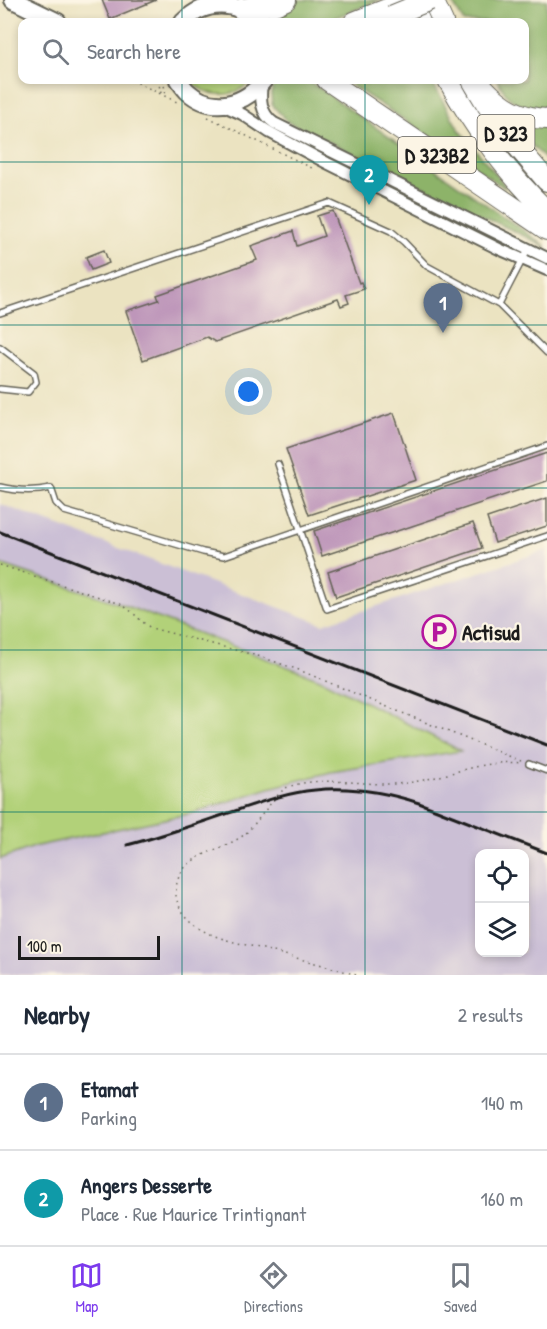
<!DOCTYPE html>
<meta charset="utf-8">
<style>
:root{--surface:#fff;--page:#f2f2f3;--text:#1f2937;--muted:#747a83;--line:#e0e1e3;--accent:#7c3aed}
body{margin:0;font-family:"Patrick Hand",sans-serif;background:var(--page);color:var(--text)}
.controls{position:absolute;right:18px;bottom:18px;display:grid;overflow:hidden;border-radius:12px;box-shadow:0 3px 9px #0003}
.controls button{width:54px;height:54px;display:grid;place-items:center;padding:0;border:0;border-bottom:2px solid var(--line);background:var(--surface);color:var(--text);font:30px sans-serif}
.scale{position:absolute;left:18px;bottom:15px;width:142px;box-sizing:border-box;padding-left:6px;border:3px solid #1c1c1c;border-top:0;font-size:16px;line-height:21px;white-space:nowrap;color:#1c1c1c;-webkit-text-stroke:4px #fcf5e5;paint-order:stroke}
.you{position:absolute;left:249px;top:392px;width:21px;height:21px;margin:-15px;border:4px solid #fff;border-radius:50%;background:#1a73e8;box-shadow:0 0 0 9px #1a73e833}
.badge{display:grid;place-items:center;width:39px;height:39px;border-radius:50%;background:var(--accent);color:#fff;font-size:20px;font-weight:700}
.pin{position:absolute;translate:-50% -50px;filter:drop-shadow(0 2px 3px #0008)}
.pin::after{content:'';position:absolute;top:32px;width:21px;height:18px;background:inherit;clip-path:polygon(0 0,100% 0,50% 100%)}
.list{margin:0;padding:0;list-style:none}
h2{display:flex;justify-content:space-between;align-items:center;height:78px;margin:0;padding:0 24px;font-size:26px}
h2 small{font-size:20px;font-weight:400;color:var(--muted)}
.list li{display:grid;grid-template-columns:39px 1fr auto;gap:18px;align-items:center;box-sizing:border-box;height:96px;padding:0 24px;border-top:2px solid var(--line)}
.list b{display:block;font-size:22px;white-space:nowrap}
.list p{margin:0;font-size:20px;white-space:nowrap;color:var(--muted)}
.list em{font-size:20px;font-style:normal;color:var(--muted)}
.icon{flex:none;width:33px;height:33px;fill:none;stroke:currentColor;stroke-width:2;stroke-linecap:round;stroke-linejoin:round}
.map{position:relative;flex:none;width:547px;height:975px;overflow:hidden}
.search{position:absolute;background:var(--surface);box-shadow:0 3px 9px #0003;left:18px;right:18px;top:18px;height:66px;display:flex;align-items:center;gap:15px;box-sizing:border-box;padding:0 21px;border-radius:12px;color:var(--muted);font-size:22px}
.sheet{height:270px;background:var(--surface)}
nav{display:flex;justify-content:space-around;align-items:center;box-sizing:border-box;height:84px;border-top:2px solid var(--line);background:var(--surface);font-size:16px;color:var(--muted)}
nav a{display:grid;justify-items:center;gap:3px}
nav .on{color:var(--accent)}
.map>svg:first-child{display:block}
</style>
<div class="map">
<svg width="547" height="975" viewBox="0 0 547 975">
<rect width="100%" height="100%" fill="#fcf5e5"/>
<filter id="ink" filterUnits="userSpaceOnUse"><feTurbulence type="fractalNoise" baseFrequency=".0167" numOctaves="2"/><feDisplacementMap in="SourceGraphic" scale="12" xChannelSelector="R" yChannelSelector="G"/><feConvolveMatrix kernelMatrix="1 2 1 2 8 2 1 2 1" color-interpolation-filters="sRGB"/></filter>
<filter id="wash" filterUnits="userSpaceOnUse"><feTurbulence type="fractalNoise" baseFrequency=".008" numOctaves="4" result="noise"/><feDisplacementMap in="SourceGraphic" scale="24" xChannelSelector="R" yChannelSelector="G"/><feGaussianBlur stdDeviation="1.35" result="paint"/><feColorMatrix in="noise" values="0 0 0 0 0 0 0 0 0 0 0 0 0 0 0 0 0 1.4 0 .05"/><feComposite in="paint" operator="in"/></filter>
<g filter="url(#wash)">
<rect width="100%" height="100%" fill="#ebe3c1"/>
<!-- industrial -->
<path fill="#cbbfd5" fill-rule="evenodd" d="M0 504 323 624 547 550V975H0V859L37 846 331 772 460 751 118 603 0 564ZM480 854H524V952H480Z"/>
<!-- green -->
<path fill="#b2d179" stroke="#67764a" stroke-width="1.5" d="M189 80H252C234 100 207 98 189 80Z
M0 564 118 603 320 679 461 751 331 772 269 788 193 813 37 846 0 859Z"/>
<!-- forest -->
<path fill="#8db369" stroke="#546842" stroke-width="1.5" d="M295 0H380L324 22H276L281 10Z
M453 0H547V109C535 110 518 106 508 97 504 93 501 85 497 80H524V22H464L453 4Z
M276 80H306L319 88 547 247 288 122 272 105 271 94 274 81Z
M343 80H431L458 128 504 184 505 188 425 133Z
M513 122 547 123V161L515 128Z"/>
<g id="blocks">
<!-- building -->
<path fill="#be96ba" d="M102 0H156L110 19Z
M333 211 359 283 361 282 364 289 346 295 349 303 341 306 338 299 215 342 207 337 143 360 126 311 159 300 157 295 257 260 251 246 293 231 297 246 324 236 317 216Z
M104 250 109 263 91 270 86 257Z
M394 413 416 480 309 515 286 449Z
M547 453V481L322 556 314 531Z
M547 498V526L495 543 487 518Z
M473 523 482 548 336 597 328 572Z"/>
</g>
</g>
<g filter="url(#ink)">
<use href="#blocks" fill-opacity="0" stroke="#646256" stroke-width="1.5"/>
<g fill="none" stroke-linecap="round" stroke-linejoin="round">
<defs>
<path id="lane" d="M499 305 547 353
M0 313 329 203 391 231 404 242 427 266 499 305 528 249
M0 347 34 373 36 382 28 392 0 389
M278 464 327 609 547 536
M0 487C17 491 33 492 51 488L56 503 64 511 203 552 224 556 547 446
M529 764 547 771"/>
<path id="street" d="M262 82C260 99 260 113 274 123L547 258
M222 105 242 114 269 132 327 163 499 249 547 270"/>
<path id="primary" d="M13 0 58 22
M183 22C205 0 236 0 259 22
M178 80C181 83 184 88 187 91 212 114 245 105 264 80"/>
<path id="highway" d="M410 0 420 22
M433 0 443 22
M241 9 275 5 286 0
M354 22 407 1
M327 80 547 230
M448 80C473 126 508 175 547 211
M472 80 487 105 505 132 547 181
M484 88C502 107 520 118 547 119"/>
</defs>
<!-- lane casing -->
<use href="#lane" stroke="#646256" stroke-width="8"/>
<!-- street casing -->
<use href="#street" stroke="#646256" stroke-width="14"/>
<!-- primary casing -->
<use href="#primary" stroke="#646256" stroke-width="20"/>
<!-- highway casing -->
<use href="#highway" stroke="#646256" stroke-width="22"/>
<!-- path -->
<path stroke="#646256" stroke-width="1.5" stroke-dasharray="1.5 4.5" stroke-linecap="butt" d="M132 80 179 103
M158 80 161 93
M163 80 166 95
M208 117 314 169
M0 565 118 603C133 610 138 620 151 628L258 656 299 670 385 706 521 761
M356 975C326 965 294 958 263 949 240 943 210 939 192 922 183 914 175 903 176 891 177 853 222 853 245 834 257 824 277 791 288 787 318 776 357 784 388 784 433 785 476 758 522 763"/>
<!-- lane -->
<use href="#lane" stroke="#fff" stroke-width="5"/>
<!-- street -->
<use href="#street" stroke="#fff" stroke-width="10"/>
<!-- primary -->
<use href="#primary" stroke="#fff" stroke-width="16"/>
<!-- highway -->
<use href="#highway" stroke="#fff" stroke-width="20"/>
<!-- rail -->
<path stroke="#1c1c1c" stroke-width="3" d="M0 532 547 745
M127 845C159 837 191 826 223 815 253 805 283 793 315 790 351 786 385 792 419 803L547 853"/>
<defs>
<path id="highway-bridge" d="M391 16 430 0"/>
</defs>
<!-- highway-bridge casing -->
<use href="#highway-bridge" stroke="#646256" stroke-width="22" stroke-linecap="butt"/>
<!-- highway-bridge -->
<use href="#highway-bridge" stroke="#fff" stroke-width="20"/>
</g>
</g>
<!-- grid -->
<path fill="none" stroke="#0f766e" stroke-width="1.5" stroke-opacity="0.55" d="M182 0V22M365 0V22M182 80V975M365 80V975M0 162H547M0 325H547M0 488H547M0 650H547M0 812H547"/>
<!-- icons -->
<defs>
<symbol id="parking-ring" viewBox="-11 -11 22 22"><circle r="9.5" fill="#fcf5e5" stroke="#b5179e" stroke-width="1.5"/><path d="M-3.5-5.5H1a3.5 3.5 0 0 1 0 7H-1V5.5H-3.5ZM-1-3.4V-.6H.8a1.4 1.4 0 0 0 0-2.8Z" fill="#b5179e"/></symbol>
</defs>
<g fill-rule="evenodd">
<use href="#parking-ring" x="420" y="613" width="38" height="38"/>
</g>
<g text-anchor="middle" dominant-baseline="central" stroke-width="4.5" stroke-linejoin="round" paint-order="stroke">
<!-- shield labels -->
<g fill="#fcf5e5" stroke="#5f5d58" stroke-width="1.5">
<rect x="477.5" y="115" width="57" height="36" rx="4.5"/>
<rect x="398" y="137" width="78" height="36" rx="4.5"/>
</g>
<g font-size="21" font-weight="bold" fill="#1c1c1c">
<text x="506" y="133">D 323</text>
<text x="437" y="155">D 323B2</text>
</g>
<!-- poi labels -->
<g font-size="22" font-weight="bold" fill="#1c1c1c" stroke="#fcf5e5" text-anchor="start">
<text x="462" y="632">Actisud</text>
</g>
</g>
</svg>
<div class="controls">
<button><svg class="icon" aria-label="locate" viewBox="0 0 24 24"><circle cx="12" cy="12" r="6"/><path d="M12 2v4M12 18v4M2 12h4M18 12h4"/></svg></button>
<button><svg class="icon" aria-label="layers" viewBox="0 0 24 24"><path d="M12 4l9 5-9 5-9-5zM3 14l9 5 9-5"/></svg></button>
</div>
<div class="scale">100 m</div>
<div class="you"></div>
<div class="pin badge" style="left:443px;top:333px;background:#5c6f8a">1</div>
<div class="pin badge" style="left:369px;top:205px;background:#0f9aa8">2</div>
<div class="search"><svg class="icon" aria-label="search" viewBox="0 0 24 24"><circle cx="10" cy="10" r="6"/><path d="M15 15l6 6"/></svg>Search here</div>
</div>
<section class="sheet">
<h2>Nearby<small>2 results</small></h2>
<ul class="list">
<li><span class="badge" style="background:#5c6f8a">1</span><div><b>Etamat</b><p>Parking</p></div><em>140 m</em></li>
<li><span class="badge" style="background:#0f9aa8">2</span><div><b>Angers Desserte</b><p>Place · Rue Maurice Trintignant</p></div><em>160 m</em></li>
</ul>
</section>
<nav>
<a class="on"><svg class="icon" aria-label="map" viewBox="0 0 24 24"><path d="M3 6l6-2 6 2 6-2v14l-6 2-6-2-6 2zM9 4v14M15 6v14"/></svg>Map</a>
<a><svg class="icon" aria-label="directions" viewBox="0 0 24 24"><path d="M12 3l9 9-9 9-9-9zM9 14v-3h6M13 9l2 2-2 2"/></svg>Directions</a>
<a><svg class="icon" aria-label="saved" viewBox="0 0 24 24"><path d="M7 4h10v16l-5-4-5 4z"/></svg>Saved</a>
</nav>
